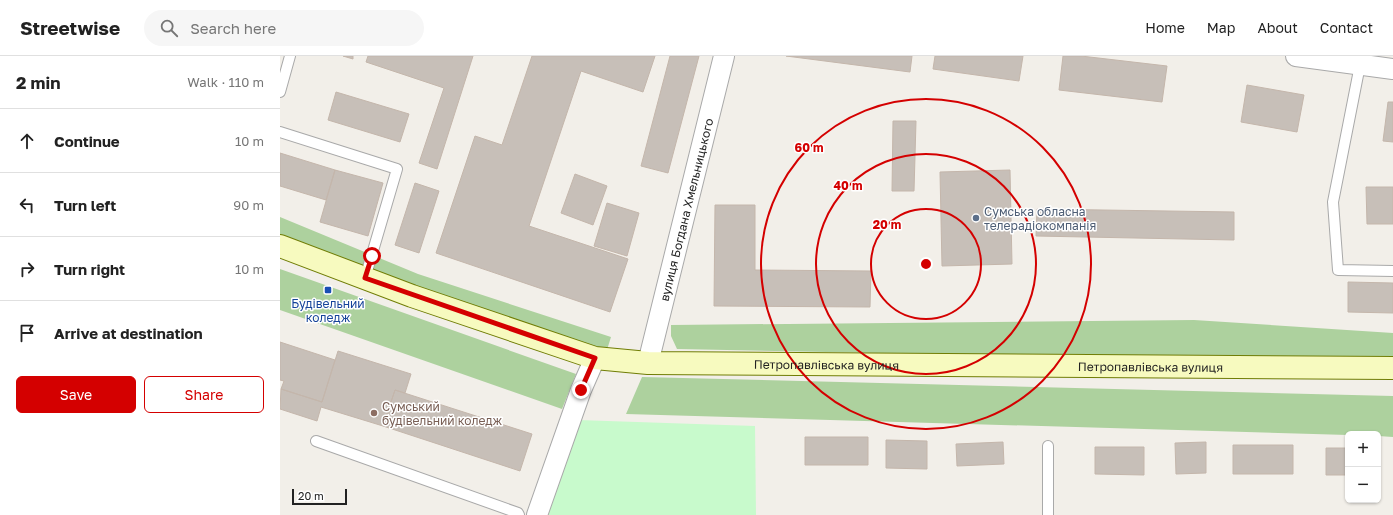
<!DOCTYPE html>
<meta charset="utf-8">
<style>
:root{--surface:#fff;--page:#f6f6f6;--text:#222;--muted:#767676;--line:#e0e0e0;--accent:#d40000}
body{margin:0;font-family:"Golos Text",sans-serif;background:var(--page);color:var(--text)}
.controls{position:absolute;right:12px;bottom:12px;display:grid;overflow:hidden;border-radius:6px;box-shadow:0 1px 3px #0004}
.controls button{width:36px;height:36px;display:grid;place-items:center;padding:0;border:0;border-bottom:1px solid var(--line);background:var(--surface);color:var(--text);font:20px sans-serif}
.scale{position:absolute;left:12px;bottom:10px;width:55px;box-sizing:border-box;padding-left:4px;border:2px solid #222;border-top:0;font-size:11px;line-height:14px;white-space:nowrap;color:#222;-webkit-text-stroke:3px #fff;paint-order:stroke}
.stop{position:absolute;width:12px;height:12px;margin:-9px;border:3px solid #d40000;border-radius:50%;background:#fff}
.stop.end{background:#d40000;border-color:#fff;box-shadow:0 1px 4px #0008}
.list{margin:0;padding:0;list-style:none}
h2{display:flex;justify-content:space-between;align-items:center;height:52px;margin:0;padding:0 16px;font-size:17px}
h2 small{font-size:13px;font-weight:400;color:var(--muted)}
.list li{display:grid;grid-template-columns:26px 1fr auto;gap:12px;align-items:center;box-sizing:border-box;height:64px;padding:0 16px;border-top:1px solid var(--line)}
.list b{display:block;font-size:15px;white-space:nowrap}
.list em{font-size:13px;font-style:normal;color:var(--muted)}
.actions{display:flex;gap:8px;padding:12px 16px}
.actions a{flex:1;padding:9px 0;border:1px solid var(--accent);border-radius:6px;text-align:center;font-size:14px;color:var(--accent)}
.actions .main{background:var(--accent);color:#fff}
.icon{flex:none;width:22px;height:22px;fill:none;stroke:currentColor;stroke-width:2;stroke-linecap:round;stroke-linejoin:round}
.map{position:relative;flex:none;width:1113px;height:459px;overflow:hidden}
header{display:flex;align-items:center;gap:24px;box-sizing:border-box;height:56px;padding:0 20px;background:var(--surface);border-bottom:1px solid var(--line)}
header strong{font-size:19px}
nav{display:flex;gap:22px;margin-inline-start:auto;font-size:14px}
.search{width:280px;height:36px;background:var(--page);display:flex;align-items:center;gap:10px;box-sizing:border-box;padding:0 14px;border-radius:22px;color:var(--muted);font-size:15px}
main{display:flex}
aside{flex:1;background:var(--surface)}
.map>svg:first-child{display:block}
</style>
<header>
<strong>Streetwise</strong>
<div class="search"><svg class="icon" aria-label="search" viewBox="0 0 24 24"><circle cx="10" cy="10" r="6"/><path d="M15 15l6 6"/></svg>Search here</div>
<nav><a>Home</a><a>Map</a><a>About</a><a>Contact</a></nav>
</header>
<main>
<aside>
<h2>2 min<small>Walk · 110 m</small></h2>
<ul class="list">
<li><svg class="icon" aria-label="ahead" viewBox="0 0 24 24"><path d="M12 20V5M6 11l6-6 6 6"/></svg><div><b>Continue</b></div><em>10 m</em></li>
<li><svg class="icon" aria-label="left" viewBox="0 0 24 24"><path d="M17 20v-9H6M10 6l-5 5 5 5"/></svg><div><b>Turn left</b></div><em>90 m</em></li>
<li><svg class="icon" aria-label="right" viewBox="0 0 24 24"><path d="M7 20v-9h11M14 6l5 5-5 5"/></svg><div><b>Turn right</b></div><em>10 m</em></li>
<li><svg class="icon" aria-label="arrive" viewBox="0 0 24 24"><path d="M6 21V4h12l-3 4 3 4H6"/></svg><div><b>Arrive at destination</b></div></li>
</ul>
<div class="actions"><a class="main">Save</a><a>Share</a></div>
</aside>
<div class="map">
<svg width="1113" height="459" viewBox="0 0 1113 459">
<rect width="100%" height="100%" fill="#f2efe9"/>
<!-- forest -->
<path fill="#add19e" d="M0 161 138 218 331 281 326 297 271 279 0 180Z
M0 213 296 318 282 353 0 254Z
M914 264 1113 277V307L397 293 391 280V269Z
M362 321 1113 340V381L1098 380V378L1068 379 346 358Z"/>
<!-- park -->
<path fill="#c8facc" d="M298 364 475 370 476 459H266Z"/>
<!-- building -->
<path fill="#c7bfb8" stroke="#c4b6ab" d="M63 0H73V3Z
M88 0H193L157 113 139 107 164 32 86 6Z
M252 0H375L363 36 301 15 249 170 348 203 330 256 156 197 195 80 222 89Z
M390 0H419L388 117 361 110Z
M506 0H632L630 16Z
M655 0H743L739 25 653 13Z
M783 0H801L887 10 882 46 779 34Z
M967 29 1024 39 1017 76 961 66Z
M56 36 129 58 120 86 48 64Z
M1108 46H1113V86L1103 85Z
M613 65H636L634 135H612Z
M0 97 55 114 46 144 0 130Z
M55 114 103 127 88 180 40 166Z
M730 114 732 208 662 210 660 116Z
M295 118 327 130 313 169 281 157Z
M135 127 159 135 139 197 115 189Z
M1086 131H1113V168H1087Z
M327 147 359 157 347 200 314 190Z
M435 149H475V214L591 215 590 251 434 250Z
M757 153 954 156V184L756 180Z
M1068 226 1113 227V257L1068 256Z
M0 286 55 304 42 346 1 333 4 325 0 324Z
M58 295 131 318 125 337 115 334 103 370 41 351 37 365 0 353 1 333 42 346Z
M115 334 252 378 240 415 103 370Z
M525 381H588V409H525Z
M606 384 647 385V413L606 412Z
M723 386 724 408 677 410 676 388Z
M926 386V417L896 418 895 387Z
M953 389H1013V418H953Z
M815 391H864V419L815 418Z
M1046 392H1068V419H1046Z"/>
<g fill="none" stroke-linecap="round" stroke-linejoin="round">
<defs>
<path id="service" d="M1080 9 1053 146 1058 214 1113 215
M0 36 10 0
M0 76 117 113 85 222
M36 385 238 457 239 459
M768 459V390"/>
<g id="minor">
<path d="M1016 0 1113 13"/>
<path id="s1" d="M368 307 444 0"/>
<path d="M257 459 301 334 315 302"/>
</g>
<g id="secondary">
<path id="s2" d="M0 190 132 240 315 302 368 307 1113 312"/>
</g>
</defs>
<!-- service casing -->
<use href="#service" stroke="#a9a9a9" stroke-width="12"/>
<!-- minor casing -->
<use href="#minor" stroke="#a9a9a9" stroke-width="22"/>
<!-- secondary casing -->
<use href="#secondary" stroke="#707d05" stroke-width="24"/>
<!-- service -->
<use href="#service" stroke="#fff" stroke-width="10"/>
<!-- minor -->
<use href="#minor" stroke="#fff" stroke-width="20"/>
<!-- secondary -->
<use href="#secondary" stroke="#f7fabf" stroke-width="22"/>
</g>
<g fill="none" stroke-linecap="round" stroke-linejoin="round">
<!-- route -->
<path stroke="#d40000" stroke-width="5" d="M92 200 85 222 315 302 301 334"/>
</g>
<!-- distance rings -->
<g fill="none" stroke="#d40000" stroke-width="2">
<circle cx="646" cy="208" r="55"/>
<circle cx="646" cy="208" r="110"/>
<circle cx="646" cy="208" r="165"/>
</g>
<!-- markers -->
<circle fill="#5c6f8a" stroke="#fff" stroke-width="1.5" cx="696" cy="162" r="4"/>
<rect fill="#1a4fb4" stroke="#fff" stroke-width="1.5" x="44" y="230" width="8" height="8" rx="2"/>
<circle fill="#8d6e63" stroke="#fff" stroke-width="1.5" cx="94" cy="357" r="4"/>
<g text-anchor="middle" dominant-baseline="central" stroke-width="3" stroke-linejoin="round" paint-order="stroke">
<!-- street labels -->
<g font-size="12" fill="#222" stroke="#fff">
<text stroke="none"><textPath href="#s1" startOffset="158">вулиця Богдана Хмельницького</textPath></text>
<text stroke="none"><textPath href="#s2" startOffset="566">Петропавлівська вулиця</textPath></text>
<text stroke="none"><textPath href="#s2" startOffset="890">Петропавлівська вулиця</textPath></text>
</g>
<!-- service labels -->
<g font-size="12" fill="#4e5e75" stroke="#fff" text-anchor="start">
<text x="704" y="155">Сумська обласна<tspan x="704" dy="14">телерадіокомпанія</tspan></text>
</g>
<!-- transit labels -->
<g font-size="12" fill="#164399" stroke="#fff">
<text x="48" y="247">Будівельний<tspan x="48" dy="14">коледж</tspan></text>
</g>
<!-- education labels -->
<g font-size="12" fill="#785e54" stroke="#fff" text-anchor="start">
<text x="102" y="350">Сумський<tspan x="102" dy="14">будівельний коледж</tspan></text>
</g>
</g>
<circle cx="646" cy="208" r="6" fill="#d40000" stroke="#fff" stroke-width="2"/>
<g font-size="12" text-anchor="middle" font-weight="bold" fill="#d40000" stroke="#fff" stroke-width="3" stroke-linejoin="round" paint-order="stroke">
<text x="529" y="96">60 m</text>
<text x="568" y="134">40 m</text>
<text x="607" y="173">20 m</text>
</g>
</svg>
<div class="controls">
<button>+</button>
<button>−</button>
</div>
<div class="scale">20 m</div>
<div class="stop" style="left:92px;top:200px"></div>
<div class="stop end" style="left:301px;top:334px"></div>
</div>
</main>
